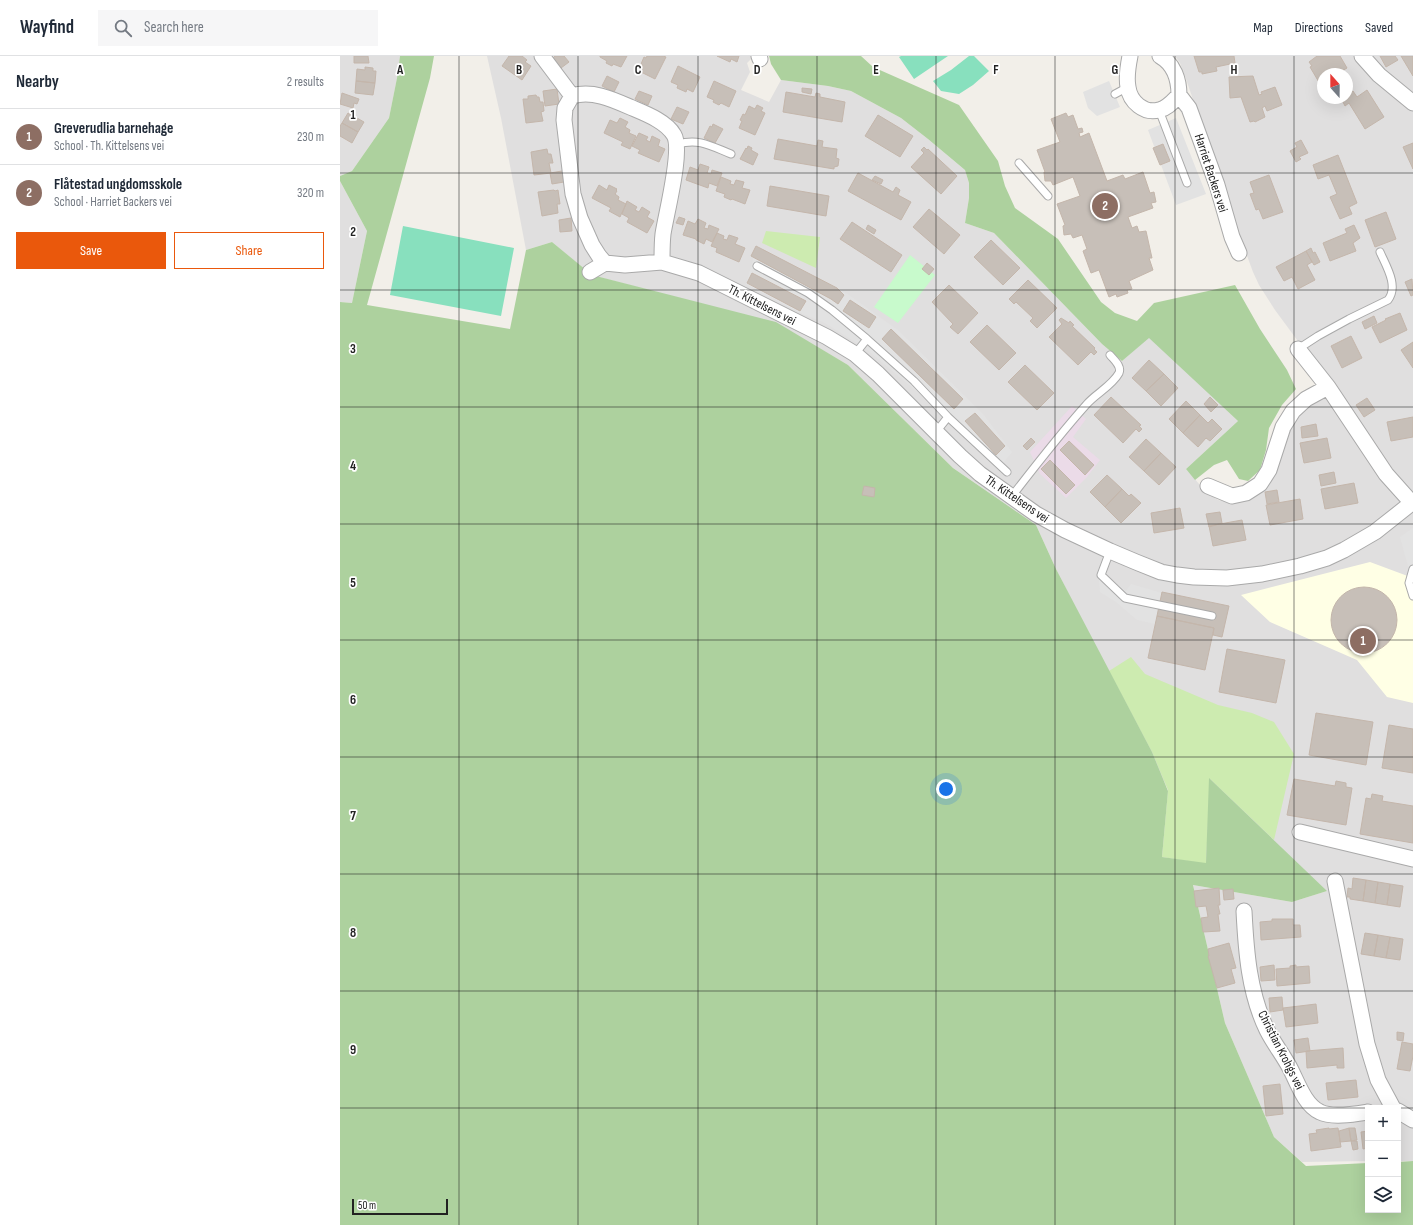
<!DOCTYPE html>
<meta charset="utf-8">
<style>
:root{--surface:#fff;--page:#f6f6f7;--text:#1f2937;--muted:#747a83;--line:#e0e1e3;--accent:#ea580c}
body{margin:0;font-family:"Sofia Sans Condensed",sans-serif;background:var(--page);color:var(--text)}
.controls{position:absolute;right:12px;bottom:12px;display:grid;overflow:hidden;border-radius:0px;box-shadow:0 4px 16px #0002}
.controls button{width:36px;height:36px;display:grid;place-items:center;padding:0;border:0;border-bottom:1px solid var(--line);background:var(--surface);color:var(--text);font:20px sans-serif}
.compass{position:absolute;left:977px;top:12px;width:36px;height:36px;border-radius:50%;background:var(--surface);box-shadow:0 4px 16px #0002;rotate:339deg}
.scale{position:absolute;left:12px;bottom:10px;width:96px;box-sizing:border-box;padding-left:4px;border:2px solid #222;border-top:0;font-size:11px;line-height:14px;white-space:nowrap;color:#222;-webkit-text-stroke:3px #fff;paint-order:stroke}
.you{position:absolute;left:606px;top:733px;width:14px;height:14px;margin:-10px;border:3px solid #fff;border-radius:50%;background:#1a73e8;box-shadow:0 0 0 6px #1a73e833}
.badge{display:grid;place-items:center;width:26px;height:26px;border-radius:50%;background:var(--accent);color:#fff;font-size:13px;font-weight:700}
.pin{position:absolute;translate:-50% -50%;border:2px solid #fff;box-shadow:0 1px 4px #0006}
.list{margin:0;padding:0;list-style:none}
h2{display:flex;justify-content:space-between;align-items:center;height:52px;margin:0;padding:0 16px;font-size:17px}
h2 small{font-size:13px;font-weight:400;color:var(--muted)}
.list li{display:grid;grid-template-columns:26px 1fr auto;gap:12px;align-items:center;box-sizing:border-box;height:56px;padding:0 16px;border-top:1px solid var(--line)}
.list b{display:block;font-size:15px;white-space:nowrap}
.list p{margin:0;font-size:13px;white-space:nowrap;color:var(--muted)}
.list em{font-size:13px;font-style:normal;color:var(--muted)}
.actions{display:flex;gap:8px;padding:12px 16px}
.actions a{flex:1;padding:9px 0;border:1px solid var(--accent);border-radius:0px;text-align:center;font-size:14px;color:var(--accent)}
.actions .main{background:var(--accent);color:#fff}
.icon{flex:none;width:22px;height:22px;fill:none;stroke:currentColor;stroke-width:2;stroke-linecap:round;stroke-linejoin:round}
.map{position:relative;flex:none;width:1073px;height:1169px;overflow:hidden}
header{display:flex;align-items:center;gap:24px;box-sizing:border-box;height:56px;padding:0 20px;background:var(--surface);border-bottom:1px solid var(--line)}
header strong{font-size:19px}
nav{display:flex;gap:22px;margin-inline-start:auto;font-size:14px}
.search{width:280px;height:36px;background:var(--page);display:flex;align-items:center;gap:10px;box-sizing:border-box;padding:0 14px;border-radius:0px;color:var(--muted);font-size:15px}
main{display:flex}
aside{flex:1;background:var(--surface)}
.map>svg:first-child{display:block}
</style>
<header>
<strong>Wayfind</strong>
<div class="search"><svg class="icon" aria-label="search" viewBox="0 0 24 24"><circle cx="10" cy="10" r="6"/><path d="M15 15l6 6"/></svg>Search here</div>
<nav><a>Map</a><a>Directions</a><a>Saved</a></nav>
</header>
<main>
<aside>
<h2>Nearby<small>2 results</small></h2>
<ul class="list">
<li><span class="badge" style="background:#8d6e63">1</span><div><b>Greverudlia barnehage</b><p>School · Th. Kittelsens vei</p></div><em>230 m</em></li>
<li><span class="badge" style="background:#8d6e63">2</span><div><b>Flåtestad ungdomsskole</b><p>School · Harriet Backers vei</p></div><em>320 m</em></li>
</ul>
<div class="actions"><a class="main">Save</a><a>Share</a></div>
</aside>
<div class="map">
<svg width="1073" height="1169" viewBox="0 0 1073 1169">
<rect width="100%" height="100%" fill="#f2efe9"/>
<!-- residential -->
<path fill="#e0dfdf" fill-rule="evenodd" d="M0 0H60L57 22 49 62 12 115 0 120Z
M147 0H414L407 7 410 16 401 34 429 46 441 24 488 30 511 35 561 62 588 83 625 114 629 127V142L625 167 654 177 762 288 782 305 809 281 898 365 846 413 867 437 878 444 889 446 909 441 948 373 962 352 994 334 935 254 919 229 913 216 895 167 846 23 840 7 835 0H1073V1105H1058V1052H1028V1105L962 1106 934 1081 885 967 853 829 952 846 987 835 866 808 716 513 696 469 613 412 508 309 436 267 251 219 212 186 186 194 161 62ZM983 18H1007V42H983Z
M0 125 27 175 12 247 0 246Z"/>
<!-- industrial -->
<path fill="#ebdbe8" d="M732 350 746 363 733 381 760 404 747 421 726 442 700 418 690 396Z"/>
<!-- education -->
<path fill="#ffffe5" d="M1030 506 1073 522V647L1047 641 1017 604 930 566 901 539Z"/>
<!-- grass -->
<path fill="#cdebb0" d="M426 175 480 181 476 212 422 187Z
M791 601 805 618 878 649 912 657 934 666 954 698 934 784 870 723 866 808 822 801 828 734 812 696 769 615Z"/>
<!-- forest -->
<path fill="#add19e" d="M60 0H94L90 22 27 249 170 273 186 194 212 186 252 219 436 266 508 309 613 412 696 469 716 513 812 696 828 735 822 801 866 807 869 722 987 835 952 846 853 829 885 967 934 1081 966 1110 1028 1107V1154H1058V1106L1073 1105V1169H0V246L12 247 27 175 0 125V120L12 115 49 62 57 22Z
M429 0H521L533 11 619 49 658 105 665 130 675 152 718 183 761 246 775 257 797 265 814 247 895 229 920 273 947 314 956 333 942 349 929 372 926 394 920 414 908 425 899 423 887 404 874 409 855 424 846 413 898 365 809 282 782 305 762 288 654 177 625 167 629 142V127L625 114 588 83 561 62 511 35 488 30 441 24 431 8Z"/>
<!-- park -->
<path fill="#c8facc" d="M570 199 595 219 558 267 534 251Z"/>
<!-- pitch -->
<path fill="#88e0be" d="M561 0H608L574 23 559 1Z
M629 0H634L649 15 633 29 619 38 601 35 593 25 611 14Z
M63 170 174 192 161 260 50 239Z"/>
<!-- parking -->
<path fill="#e2e2e2" d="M769 25 780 51 757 60 748 52 743 36Z
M836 62 866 138 836 149 808 74Z
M417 190 509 239 559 275 643 358 672 396 659 412 581 339 525 292 485 267 463 258 406 228Z
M1073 472V522L1071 521 1060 481Z
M758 513 786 535 791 528 825 538 821 553H818L815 568 797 564 776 546 760 536Z"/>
<!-- building -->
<path fill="#c7bfb8" stroke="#c4b6ab" d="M14 0H28L29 7H14Z
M169 0H182L187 4 185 6 191 10 182 24 162 10Z
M215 0H224L229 6 221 12 213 2Z
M260 0H287L281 11 273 8 272 10 266 7 267 5 260 1Z
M307 0H323L326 1 315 23 299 15 303 9 301 8 304 1 306 2Z
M377 0H399L397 6 391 3 390 6Z
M854 0H894L895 7 876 11 877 15 862 18V16H859Z
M977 0H1000L1007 12 997 18H983V33L970 11 972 10 969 6Z
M1040 0H1055L1058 4 1046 11Z
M1061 0H1073V20Z
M338 10 360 21 353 36 347 33 346 36 337 32 338 29 331 26Z
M25 11 33 12V15H36L35 27 16 25 17 13 25 14Z
M267 20 279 26 274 36 262 30Z
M913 20 919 39 922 38 921 36 935 31 942 49 927 55 925 50 922 52 925 61 915 66 914 65 910 66 901 41 890 42 889 21Z
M16 25 35 27 33 39 15 37Z
M374 25 396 35 389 51 381 47 379 49 373 46 374 44 367 41Z
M462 32 472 33 471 38 462 36Z
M217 33 219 48 205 50 203 35Z
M1027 34 1044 61 1025 73 1009 47 1005 50 1001 42H1007V39L1013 35 1017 41Z
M299 35 312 40 308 49 295 43Z
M446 36 475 41 476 37 480 38V41L505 46 502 66 443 56Z
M2 37 19 43 17 48 14 47 13 52 0 48Z
M196 39 197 41H199L200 46H203L204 55 201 56 203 65 186 67 183 43H188V40Z
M417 49 423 52 421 55 425 57 415 79 399 72 402 65 400 64 403 58 405 59 409 50 415 53Z
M337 51 349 56 343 68 331 63Z
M8 57 24 66 18 76 2 67Z
M726 57 728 61 733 59 738 73 742 72 743 76 739 77 740 81 749 77 767 125 783 119 785 123 803 116 810 137 814 136 816 146 811 147 813 152 788 161 792 172 797 170 799 176 806 175 812 202H809L813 214 789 225 792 233 787 234 788 237 777 241 776 238 769 241 759 214 751 217 743 195 747 193 742 179 733 182 731 178 724 179 723 170 725 169 717 148 740 140 733 121 713 129 711 125H705L704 116H705L697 94 720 86 711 63Z
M538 59 573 80 560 101 525 80Z
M280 62 288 66 285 71 290 74 289 77 296 80 290 93 281 89 283 86 264 77 270 64 277 67Z
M2 67 18 76 12 87 0 80V70Z
M373 68 383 73 375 87 364 82 370 70 372 71Z
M299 77 308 81 306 84 310 86 312 80 320 84 318 90 325 93 319 106 298 97 300 94 292 90Z
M438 83 477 90 478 84 483 85 482 91 497 93 496 102 499 103 498 110 494 111V113L434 103Z
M961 84 968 97 959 101 961 103 956 106 950 95 957 91 955 87Z
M1073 87V113L1063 91Z
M823 88 830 105 820 109 813 92Z
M408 90 412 92 411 94 418 98 413 109 400 103 406 92 407 93Z
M584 91 587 94 588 93 617 120 601 138 571 111 584 97 581 94Z
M207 93 208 98H211L213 107H209L211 117 194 119 191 96Z
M998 99 1017 147 1009 151 1012 158 1000 163 990 141 997 138 989 119 978 123 973 109Z
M360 108 369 111 367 117 371 118 372 114 382 117 377 130 369 127 368 132 346 124 350 111 358 114Z
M222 115 224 126 212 128 210 117Z
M518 117 553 136 556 131 560 134 558 139 571 146 561 164 508 135Z
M929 119 943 156 923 163 919 153 916 154 910 138 914 137 910 126Z
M535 120 543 124 541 128 532 124Z
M381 121 391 125 390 128 394 129 396 124 404 126 402 132 410 134 405 148 392 143 391 144 384 141 385 138 376 135Z
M259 129 267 134 269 129 277 133 276 134 277 135 275 138 279 141 278 144 286 148 280 161 269 155 271 152 252 142Z
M430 130 489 140 486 160 427 150Z
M214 134 215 135 218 134 220 148H217L218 157 202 160 198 136Z
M287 145 297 151 295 154 299 156 302 151 310 156 307 161 314 165 307 177 287 166 289 162 282 158Z
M589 153 620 179 604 198 573 171Z
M1046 156 1056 183 1035 191 1025 164Z
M339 161 345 163 343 169 336 167Z
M231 162 232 175 220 176 219 164Z
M358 163 366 167 364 172 368 173 369 169 379 173 372 186 366 183 364 188 356 184V183L343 179 348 165 355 168Z
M512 166 562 199 551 216 500 183Z
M528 169 536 174 534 178 526 173Z
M1014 169 1020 182 1013 187 1016 195 990 205 983 187 1007 177 1005 173Z
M377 177 384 180 383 183 387 184 389 179 398 182 395 188 405 192 399 206 376 196 377 192 371 190Z
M651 184 680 212 663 229 634 201Z
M416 190 497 232 504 239 498 248 491 243 411 200Z
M971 192 973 197 975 196 980 206 974 209 966 195Z
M966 195 972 206 967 209 975 224 958 233 952 221 944 225 936 211Z
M587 207 594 213 589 219 582 213Z
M412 217 466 245 460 255 407 227Z
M1072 223 1073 239 1071 240 1065 226Z
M688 224 717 252 697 272 690 265 693 262 676 246 674 248 669 243Z
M609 229 638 257 618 278 610 271 613 268 592 246Z
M510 244 536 261 529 272 503 255Z
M1060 257 1067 274 1040 287 1032 271 1046 264 1045 263Z
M1034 260 1037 267 1025 273 1022 266Z
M721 262 729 267 730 265 734 269 732 270 755 292 754 293 757 296 754 299 751 296 738 309 709 281 722 268 719 264Z
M647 269 676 297 659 314 630 286Z
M551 273 623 343 614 353 542 283Z
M1011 280 1022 302 1002 312 991 290Z
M1073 286V312L1061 294Z
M809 304 824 318 806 335 792 322Z
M685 309 714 337 697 354 668 326Z
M824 318 838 332 821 350 806 335Z
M771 341 801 369 799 370 802 373 799 376 796 373 783 387 754 359Z
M870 341 878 349 871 356 864 348Z
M1027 342 1035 354 1024 361 1016 349Z
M846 345 860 359 843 377 829 363Z
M635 357 665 390 656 399 625 365Z
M860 359 868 367 872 363 882 373 870 385 866 382 858 391 843 377Z
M1073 361V381L1051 385 1047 366Z
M976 368 978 380 962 382 961 371Z
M691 382 695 386 687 394 683 390Z
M987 382 991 402 964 407 960 387Z
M806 383 821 397 804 415 789 401Z
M729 385 754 409 745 419 720 394Z
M821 397 836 411 819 429 804 415Z
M710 404 735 429 726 438 701 413Z
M994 416 996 427 981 430 979 419Z
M767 419 782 433 765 451 750 436Z
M1014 427 1018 447 985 453 981 433Z
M524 430 535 432 534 441 522 439Z
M782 433 789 440 791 438 801 447 781 467 765 451Z
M937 434 939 446 927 448 925 436Z
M960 443 963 463 930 469 926 449Z
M840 452 844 472 814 477 811 457Z
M880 456 882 467 869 471 866 458Z
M902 464 906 484 873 490 869 470Z
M991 564a33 33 0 1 1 66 0a33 33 0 1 1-66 0Z
M822 536 889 550 882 581 873 579 874 572 817 560Z
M817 560 874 572 865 614 808 602Z
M887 593 945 604 936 647 879 636Z
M976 657 1033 666 1026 709 969 699Z
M1049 669 1073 673V717L1042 712Z
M954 723 995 730 996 725 1006 727V731L1012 732 1006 769 947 759Z
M1032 738 1043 740 1042 745 1073 750V787L1020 778 1026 742 1031 743Z
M1013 822 1026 824 1023 845 1010 843V841H1007L1008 832 1012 833Z
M1026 824 1038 826 1035 847 1023 845Z
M1038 826 1050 828 1047 849 1035 847Z
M1050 828 1063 830 1060 851 1047 849Z
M879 832 880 849H878L880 858H878L880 875 863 876 861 862 868 861 867 855 866 850 856 851 854 835Z
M893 833 894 843 884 844 883 834Z
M932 863H953V869H960L961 881 921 884 920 866 932 865Z
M1025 877 1038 879 1034 900 1021 898Z
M1038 879 1050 881 1046 902 1034 900Z
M1050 881 1063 883 1060 904 1046 902Z
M889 887 896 912 891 913 895 927 877 932 868 900H869L868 893Z
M934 909 935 924 921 925 920 911Z
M956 909V911L969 910 970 927 937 930 936 913 950 912V910Z
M942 941 943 954 930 956 929 942Z
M976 948 978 967 946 971 943 952Z
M1057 976 1064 977 1063 985 1057 984Z
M968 982 970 995 956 997 954 984Z
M1062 986 1073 988V1000L1070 1015 1057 1013Z
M1003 992 1004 1012H997V1009L967 1012 966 995Z
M1016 1024 1018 1041 988 1044 986 1027Z
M940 1028 943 1058 926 1060 923 1030Z
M989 1072V1073L998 1072 1001 1091 971 1095 969 1078 977 1077 976 1074Z
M1009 1072H1015L1017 1084 1011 1085Z
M1009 1072 1011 1085 1000 1086 999 1075Z
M1028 1075V1092L1023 1093 1021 1076Z
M1011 1085H1017L1018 1093 1013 1094Z"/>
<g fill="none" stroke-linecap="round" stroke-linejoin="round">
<defs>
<path id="service" d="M775 38 788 31
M819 54 847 127
M338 88C359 82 371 90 391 98
M679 107 708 140
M417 210 468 237 492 254 527 283 574 325 608 361 667 416
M958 293 978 280 1009 263 1048 244C1059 230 1046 210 1040 196
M515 298 527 283
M596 376 608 361
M672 440C696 409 720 378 746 349 755 338 772 330 779 317 782 310 774 304 770 299
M770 495 761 519 785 542 872 560
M1073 513 1069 527 1073 540"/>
<path id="minor" d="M202 0 232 40
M419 0 420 3
M790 0C788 10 786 21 788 31 790 46 804 58 819 54 828 52 833 45 839 39 839 24 834 8 820 0
M1022 0 1039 19 1073 47
M839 39 849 52 877 129 892 181 899 197
M322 206C322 197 322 187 323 178 326 158 343 94 334 79 326 65 304 57 290 51 272 43 252 34 232 40L225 52 224 64 233 138 240 162 252 189 259 200 265 207 285 209 322 206 359 217 487 281 515 298 538 318 620 400 640 418 696 458 725 474 770 495 796 506 821 516 837 519 854 521 887 522 922 518 960 510 987 502 1004 494 1035 476 1073 446
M250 216 265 207
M958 293 988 331 1046 418 1072 447
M868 430 892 440 906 437 920 428 929 414 943 371 953 355 966 343 988 331
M960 776 1073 803
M995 825 1027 988 1038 1024 1053 1052
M904 855C906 895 909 937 927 974 934 988 944 1000 951 1014 958 1028 965 1049 980 1056 992 1062 1015 1058 1028 1056
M1058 1055 1073 1064"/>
</defs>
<!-- service casing -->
<use href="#service" stroke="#a9a9a9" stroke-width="9"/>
<!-- minor casing -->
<use href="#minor" stroke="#a9a9a9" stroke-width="17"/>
<!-- service -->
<use href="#service" stroke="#fff" stroke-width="7"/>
<!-- minor -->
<use href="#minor" stroke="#fff" stroke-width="15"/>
</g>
<!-- grid -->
<path fill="none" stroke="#222" stroke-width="1" stroke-opacity="0.55" d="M119 0V1169M238 0V1169M358 0V1169M477 0V1169M596 0V1169M715 0V1169M835 0V1169M954 0V1169M0 117H1073M0 234H1073M0 351H1073M0 468H1073M0 584H1073M0 701H1073M0 818H1073M0 935H1073M0 1052H1028M1058 1052H1073"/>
<g text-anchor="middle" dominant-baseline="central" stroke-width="3.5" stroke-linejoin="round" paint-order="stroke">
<!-- street labels -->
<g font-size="13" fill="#222" stroke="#fff">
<text transform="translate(871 117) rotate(72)">Harriet Backers vei</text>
<text transform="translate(422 249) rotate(27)">Th. Kittelsens vei</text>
<text transform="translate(677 443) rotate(34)">Th. Kittelsens vei</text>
<text transform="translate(941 994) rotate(63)">Christian Krohgs vei</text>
</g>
</g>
<g font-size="13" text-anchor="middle" font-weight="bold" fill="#222" stroke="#fff" stroke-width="3.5" stroke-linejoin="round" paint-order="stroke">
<text x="60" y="18">A</text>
<text x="179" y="18">B</text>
<text x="298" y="18">C</text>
<text x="417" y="18">D</text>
<text x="536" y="18">E</text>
<text x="656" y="18">F</text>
<text x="775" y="18">G</text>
<text x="894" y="18">H</text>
<text x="13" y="63">1</text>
<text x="13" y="180">2</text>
<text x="13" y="297">3</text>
<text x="13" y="414">4</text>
<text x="13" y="531">5</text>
<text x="13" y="648">6</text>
<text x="13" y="764">7</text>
<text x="13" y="881">8</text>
<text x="13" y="998">9</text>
</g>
</svg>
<div class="controls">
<button>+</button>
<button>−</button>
<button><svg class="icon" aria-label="layers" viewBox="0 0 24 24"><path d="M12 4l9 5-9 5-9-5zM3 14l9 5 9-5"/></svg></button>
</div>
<svg class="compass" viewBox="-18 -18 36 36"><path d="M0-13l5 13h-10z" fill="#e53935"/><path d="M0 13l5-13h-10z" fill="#747a83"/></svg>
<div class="scale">50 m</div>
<div class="you"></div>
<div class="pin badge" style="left:1023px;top:585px;background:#8d6e63">1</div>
<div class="pin badge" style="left:765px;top:150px;background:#8d6e63">2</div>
</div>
</main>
